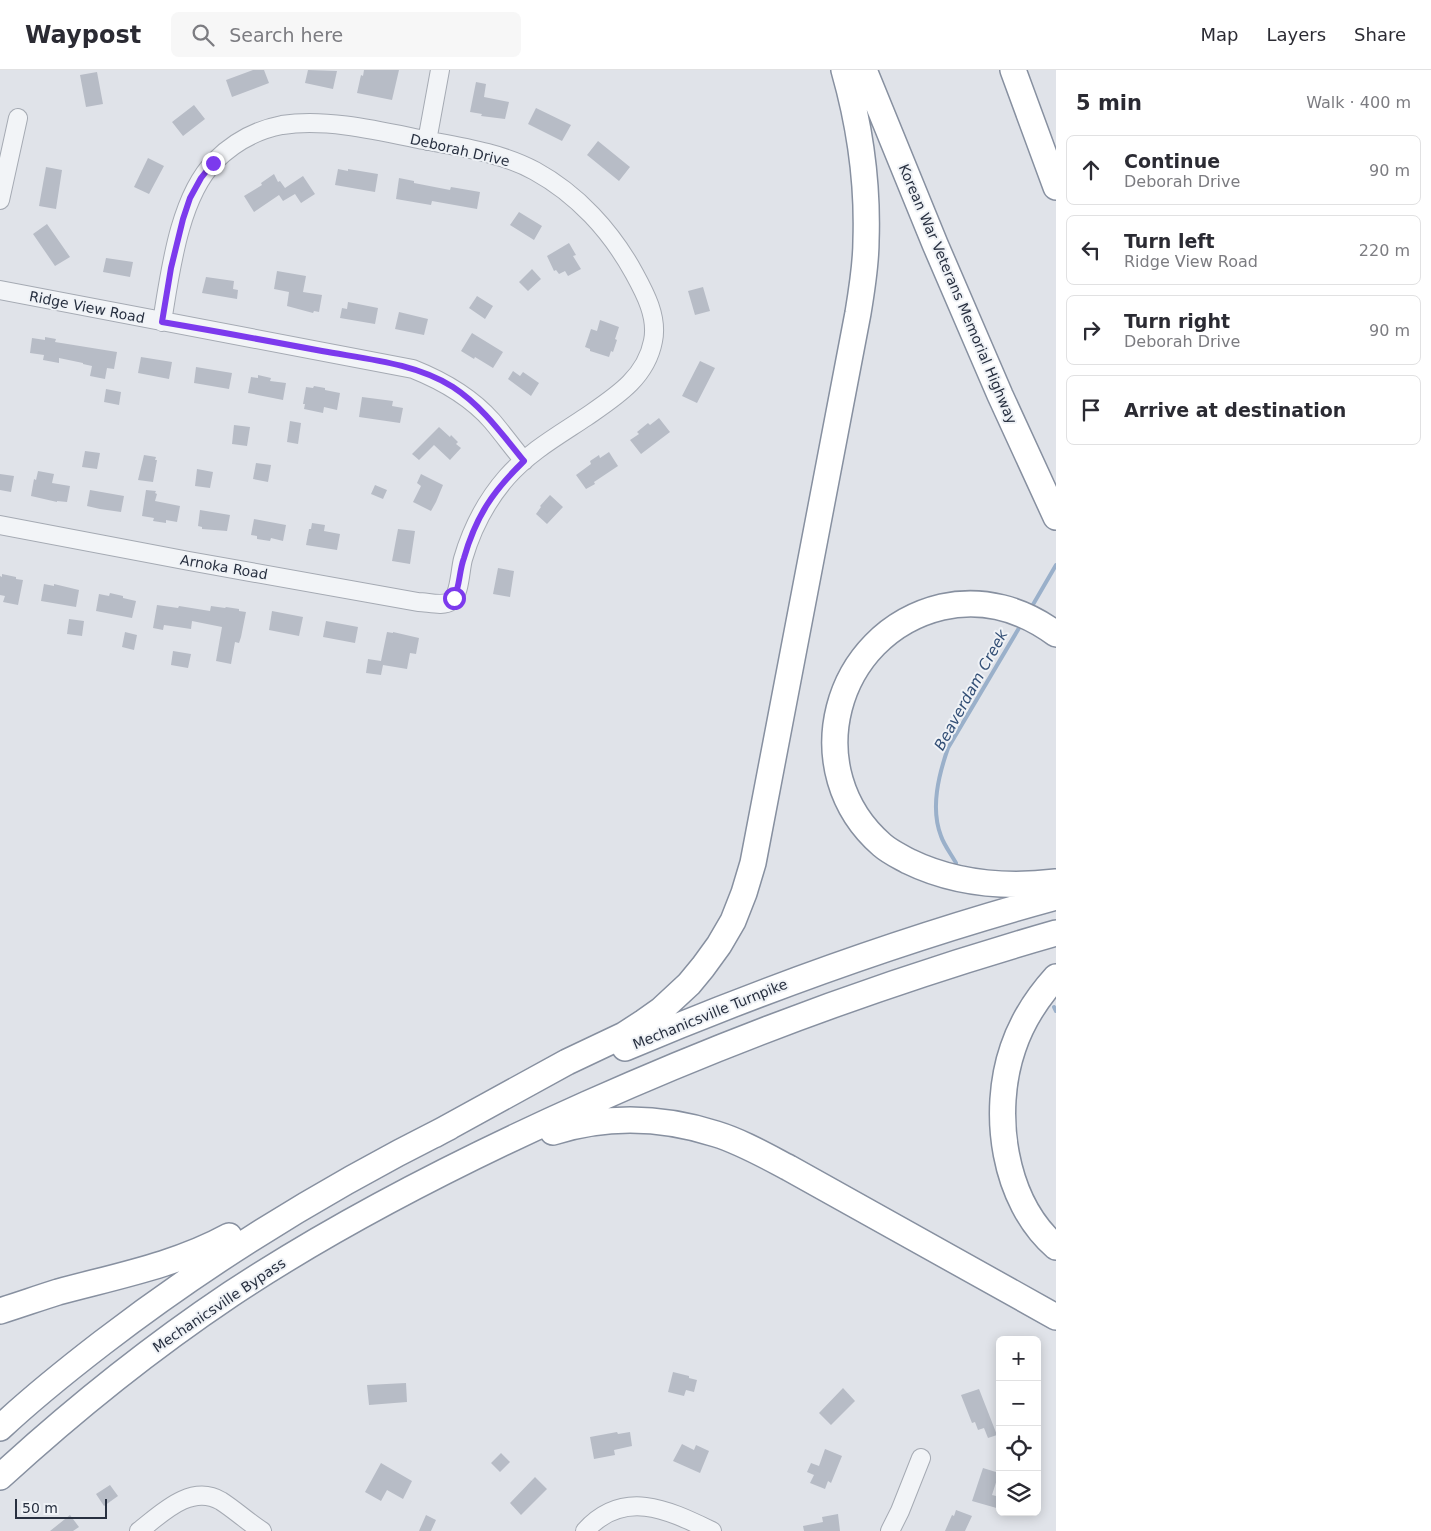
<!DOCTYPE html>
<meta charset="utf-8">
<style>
:root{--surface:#fff;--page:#f7f7f7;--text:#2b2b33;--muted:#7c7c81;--line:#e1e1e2}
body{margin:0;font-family:"DejaVu Sans",sans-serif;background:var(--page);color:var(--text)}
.controls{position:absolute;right:15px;bottom:15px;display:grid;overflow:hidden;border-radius:8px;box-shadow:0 2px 12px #0003}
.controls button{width:45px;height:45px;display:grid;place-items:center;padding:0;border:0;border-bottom:1px solid var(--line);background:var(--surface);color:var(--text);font:25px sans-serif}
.scale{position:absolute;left:15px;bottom:12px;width:92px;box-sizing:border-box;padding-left:5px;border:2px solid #283040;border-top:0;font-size:14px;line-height:18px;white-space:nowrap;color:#283040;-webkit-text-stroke:4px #eff2f6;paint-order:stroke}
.stop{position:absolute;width:15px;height:15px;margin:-11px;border:4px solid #7c3aed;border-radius:50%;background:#fff}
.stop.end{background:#7c3aed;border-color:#fff;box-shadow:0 1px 5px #0008}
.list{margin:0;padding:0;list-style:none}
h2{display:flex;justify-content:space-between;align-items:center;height:65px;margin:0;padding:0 20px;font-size:21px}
h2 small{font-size:16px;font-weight:400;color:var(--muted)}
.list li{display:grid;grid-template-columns:32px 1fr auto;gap:15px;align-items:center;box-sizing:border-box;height:70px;margin:0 10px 10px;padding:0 10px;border:1px solid var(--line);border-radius:8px}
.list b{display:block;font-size:19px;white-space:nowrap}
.list p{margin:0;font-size:16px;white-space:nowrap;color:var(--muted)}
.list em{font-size:16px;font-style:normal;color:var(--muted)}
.icon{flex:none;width:28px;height:28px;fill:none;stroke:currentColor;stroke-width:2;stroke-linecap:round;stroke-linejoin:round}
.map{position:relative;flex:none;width:1056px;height:1461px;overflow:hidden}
header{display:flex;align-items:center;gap:30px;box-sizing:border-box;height:70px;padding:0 25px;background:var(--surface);border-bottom:1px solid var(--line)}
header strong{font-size:24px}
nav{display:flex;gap:28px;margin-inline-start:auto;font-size:18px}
.search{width:350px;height:45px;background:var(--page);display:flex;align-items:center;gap:12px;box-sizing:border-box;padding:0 18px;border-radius:8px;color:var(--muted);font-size:19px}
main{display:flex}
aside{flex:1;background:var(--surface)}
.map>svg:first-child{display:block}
</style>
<header>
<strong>Waypost</strong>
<div class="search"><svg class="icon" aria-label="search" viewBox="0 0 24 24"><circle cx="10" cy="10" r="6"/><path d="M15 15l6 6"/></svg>Search here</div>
<nav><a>Map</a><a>Layers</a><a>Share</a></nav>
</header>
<main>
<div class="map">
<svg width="1056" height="1461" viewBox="0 0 1056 1461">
<rect width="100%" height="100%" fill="#e0e3e9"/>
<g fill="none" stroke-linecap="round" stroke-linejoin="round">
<!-- stream -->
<path stroke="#9ab0ca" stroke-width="4" d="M1031 538 1056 495
M956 793C951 784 944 775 941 766 930 738 939 704 948 678L1022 553
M1054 937 1056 941"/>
</g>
<!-- building -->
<path fill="#b7bcc6" d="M253 0H264L269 13 232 27 226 10Z
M308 0 337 1 333 19 305 13Z
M364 0H399L392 30 357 23 361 5 363 6Z
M97 2 103 34 86 37 80 5Z
M476 12 486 14 484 27 509 32 505 49 481 46 482 44 470 42Z
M194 35 205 49 183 66 172 52Z
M536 38 571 55 562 71 528 54Z
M598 71 630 97 619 111 587 85Z
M148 88 164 96 149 124 134 117Z
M46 97 62 100 56 139 39 136Z
M338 99 348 101V99L378 104 375 122 335 115Z
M274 104 278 112 280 111 285 118 303 106 315 124 301 133 295 124 283 131 279 125 254 142 244 126 262 115 261 113Z
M399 108 414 111V113L450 120 451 117 480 122 477 139 432 131 431 135 396 129Z
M519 142 542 156 534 170 510 155Z
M47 154 70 187 55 196 33 164Z
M569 173 576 185 573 186 581 199 568 206 565 201 559 204 556 200 554 201 547 186Z
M106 188 133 192 130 207 103 202Z
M532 199 541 209 528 221 519 212Z
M277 201 306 206 303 222 322 225 319 242 314 241 313 243 287 236 289 222 274 219Z
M206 207 234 211 233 219 238 220 237 229 202 223Z
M703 217 710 241 695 245 688 221Z
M477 226 493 236 485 249 469 238Z
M348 232 378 238 375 254 340 248 342 238 347 239Z
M399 242 428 249 424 265 395 259Z
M600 250 619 257 615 269 617 270 613 282 611 281 609 287 590 281V279L585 277 591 259 597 261Z
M472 263 503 282 493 298 475 287 474 289 461 281Z
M45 267 56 269 55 272 117 282 114 299 107 298 105 309 90 306 92 296 83 294V293L59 288V293L43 290 44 285 30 283 32 268 45 270Z
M141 287 172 292 169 309 138 303Z
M700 291 715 298 697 333 682 326Z
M196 297 232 303 229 319 194 313Z
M513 301 520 306 523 302 539 313 531 326 508 309Z
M258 305 271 308 270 311 286 313 283 330 248 323 251 307 258 308Z
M314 316 325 318V320L340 323 337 340 324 337 323 343 304 339 305 334H303L306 317 313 318Z
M106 319 121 322 119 335 104 332Z
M362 327 393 331 392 336 403 338 400 353 359 347Z
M659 348 670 362 641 384 630 370 639 364 637 362 648 353 650 355Z
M290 351 301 353 298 374 287 372Z
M234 355 250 357 247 376 232 374Z
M439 357 450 367 451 365 458 372 456 374 461 378 450 390 434 375 419 390 412 384Z
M85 381 100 383 97 399 82 397Z
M609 382 618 396 594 412 595 414 586 419 576 405 591 394 590 391 599 385 600 388Z
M144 385 156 387 155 390H157L153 412 138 410Z
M256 393 271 395 268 412 253 409Z
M197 399 213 402 210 418 195 416Z
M38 401 54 404 52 413 70 416 67 432 57 431V432L31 426 34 409 36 410Z
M0 404 14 406 11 422 0 420Z
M421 404 443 415 436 432 431 441 413 432 421 416 417 413Z
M375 415 387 420 383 429 371 424Z
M90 420 124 426 121 442 100 439 87 436Z
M146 420 156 421 155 423 157 424 155 431 180 436 177 452 166 450V453L153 451 154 448 142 446Z
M550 425 563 437 547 454 536 444 541 437 540 436Z
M200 440 230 445 227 461 202 459V457L198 456Z
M254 449 286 455 283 471 271 468 270 471 257 469V466L251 465Z
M312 453 325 455 324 461 340 464 337 480 306 475 309 459H311Z
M398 459 415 461 410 494 392 491Z
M498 498 514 501 510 527 493 524Z
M2 504 16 507V509L23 510 18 535 3 532 5 526 0 525V506L2 507Z
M44 514 54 516V514L79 520 76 537 41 531Z
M110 523 123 526V528L136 531 132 548 96 541 99 524 109 526Z
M157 535 178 538 179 536 210 541 211 536 225 538 226 537 239 539V541L246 542 241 567 239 573 235 572 231 594 216 591 222 557 192 551 191 559 164 555 163 560 153 558Z
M272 541 303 547 299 566 269 560Z
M69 549 84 551 82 566 67 564Z
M326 551 358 557 355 573 323 567Z
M125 562 137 565 134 580 122 577Z
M387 562 393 563V562L419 568 416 584 410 583 407 599 383 595 381 605 366 603 368 589 381 591Z
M173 581 191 584 188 598 171 595Z
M673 1302 689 1306V1308L697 1310 694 1322 686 1320 684 1326 668 1322Z
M406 1313 407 1332 369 1335 367 1315Z
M843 1318 855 1331 831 1355 819 1343Z
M979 1319 997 1365 988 1368 984 1358 978 1360 975 1352 972 1353 961 1325Z
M617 1362 618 1364 630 1362 632 1376 614 1380 615 1385 594 1389 590 1367Z
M682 1374 694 1380 696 1375 709 1381 700 1403 673 1391Z
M825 1379 842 1386 831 1413 828 1411 825 1419 810 1413 814 1405 807 1402 811 1393 819 1396Z
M501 1383 510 1392 500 1402 491 1393Z
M381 1393 412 1411 403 1429 387 1420 381 1431 365 1422Z
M983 1398 999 1403 992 1425 1000 1427V1439L972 1431Z
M535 1407 547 1419 521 1445 510 1433Z
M110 1415 118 1426 104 1436 96 1424Z
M956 1440 972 1446 965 1461H945L952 1445 954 1446Z
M838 1444 840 1461H804L803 1456 823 1452 822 1447Z
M70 1445 79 1457 73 1461H50Z
M426 1445 436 1450 431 1461H419Z"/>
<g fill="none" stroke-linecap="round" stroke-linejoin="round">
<defs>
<path id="minor" d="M427 71 440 0
M0 130 18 48
M0 220 413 299C443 311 471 327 492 351 503 364 513 378 524 391
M0 455 189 491 418 532C428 532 443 537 451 531 460 524 460 500 463 489 472 458 486 431 507 407 529 382 559 365 586 347 615 327 646 308 653 271 658 247 645 223 634 203 611 161 577 124 535 101 502 83 461 77 424 70 380 61 327 48 282 55 256 60 233 73 215 91 179 127 170 203 162 252
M139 1461C161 1444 191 1413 221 1431 235 1440 248 1452 262 1461
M585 1461C624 1418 668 1440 712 1461
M890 1461 900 1441 921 1388"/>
<path id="highway" d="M864 0 935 174 1000 325 1056 447
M1013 0 1056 117
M1056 564C1022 539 983 528 942 537 833 563 797 701 882 775 890 782 899 786 908 791 955 814 1005 818 1056 812
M1056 907C1037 928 1022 951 1013 978 991 1042 1003 1131 1056 1177
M625 978C765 919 909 867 1056 827
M553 1062C607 1045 663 1047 716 1064 742 1072 766 1086 789 1098L1056 1247
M434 1065 567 992 624 965 644 952 661 940 689 914 703 897 719 875 733 851 744 823 753 793 858 243C862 219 866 195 866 171 868 113 860 56 844 0
M0 1241C19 1235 39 1228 58 1222 117 1206 176 1195 229 1166
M0 1358C32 1328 67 1300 102 1273 210 1190 327 1118 449 1057
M0 1407C72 1341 149 1279 231 1224 343 1150 464 1089 587 1034 739 966 895 909 1056 863"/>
</defs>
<!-- minor casing -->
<use href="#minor" stroke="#a5aab3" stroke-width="20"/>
<!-- highway casing -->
<use href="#highway" stroke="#8790a0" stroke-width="28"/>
<!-- minor -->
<use href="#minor" stroke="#f2f4f7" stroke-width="18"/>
<!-- highway -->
<use href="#highway" stroke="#fff" stroke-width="25"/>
</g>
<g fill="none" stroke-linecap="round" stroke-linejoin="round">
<!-- route -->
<path stroke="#7c3aed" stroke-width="6" d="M213 93 201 108 190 128 183 149 171 198 162 252C215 261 269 271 322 281 366 289 415 293 453 317 482 336 502 364 524 391 493 421 476 446 464 488 459 501 460 516 454 528"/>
</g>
<g text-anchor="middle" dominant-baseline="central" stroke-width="4" stroke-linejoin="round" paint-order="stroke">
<!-- street labels -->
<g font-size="14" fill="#283040" stroke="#eff2f6">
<text transform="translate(460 80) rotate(13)">Deborah Drive</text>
<text transform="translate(958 224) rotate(67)">Korean War Veterans Memorial Highway</text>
<text transform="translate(87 237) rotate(11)">Ridge View Road</text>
<text transform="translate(224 497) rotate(10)">Arnoka Road</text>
<text transform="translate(710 944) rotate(-22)">Mechanicsville Turnpike</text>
<text transform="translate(219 1235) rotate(-34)">Mechanicsville Bypass</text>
</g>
<!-- water labels -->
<g font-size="15" font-style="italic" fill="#324e75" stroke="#eff2f6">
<text transform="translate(971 620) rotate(-61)">Beaverdam Creek</text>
</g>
</g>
</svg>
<div class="controls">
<button>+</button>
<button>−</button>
<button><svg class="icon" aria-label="locate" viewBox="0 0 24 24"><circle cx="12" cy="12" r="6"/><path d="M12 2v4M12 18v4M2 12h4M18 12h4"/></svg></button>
<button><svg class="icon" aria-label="layers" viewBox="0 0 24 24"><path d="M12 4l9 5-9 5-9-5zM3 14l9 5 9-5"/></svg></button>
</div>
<div class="scale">50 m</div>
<div class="stop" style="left:454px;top:528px"></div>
<div class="stop end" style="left:213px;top:93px"></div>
</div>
<aside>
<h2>5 min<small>Walk · 400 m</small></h2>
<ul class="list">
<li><svg class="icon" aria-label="ahead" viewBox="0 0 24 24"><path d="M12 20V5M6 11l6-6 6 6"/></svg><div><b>Continue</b><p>Deborah Drive</p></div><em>90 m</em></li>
<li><svg class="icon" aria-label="left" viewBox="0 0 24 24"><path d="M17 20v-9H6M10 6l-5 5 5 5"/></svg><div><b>Turn left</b><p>Ridge View Road</p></div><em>220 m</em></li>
<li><svg class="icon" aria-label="right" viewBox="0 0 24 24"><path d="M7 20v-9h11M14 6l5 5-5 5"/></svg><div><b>Turn right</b><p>Deborah Drive</p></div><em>90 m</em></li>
<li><svg class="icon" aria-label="arrive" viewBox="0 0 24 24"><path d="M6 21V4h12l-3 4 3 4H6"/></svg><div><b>Arrive at destination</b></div></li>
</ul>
</aside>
</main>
